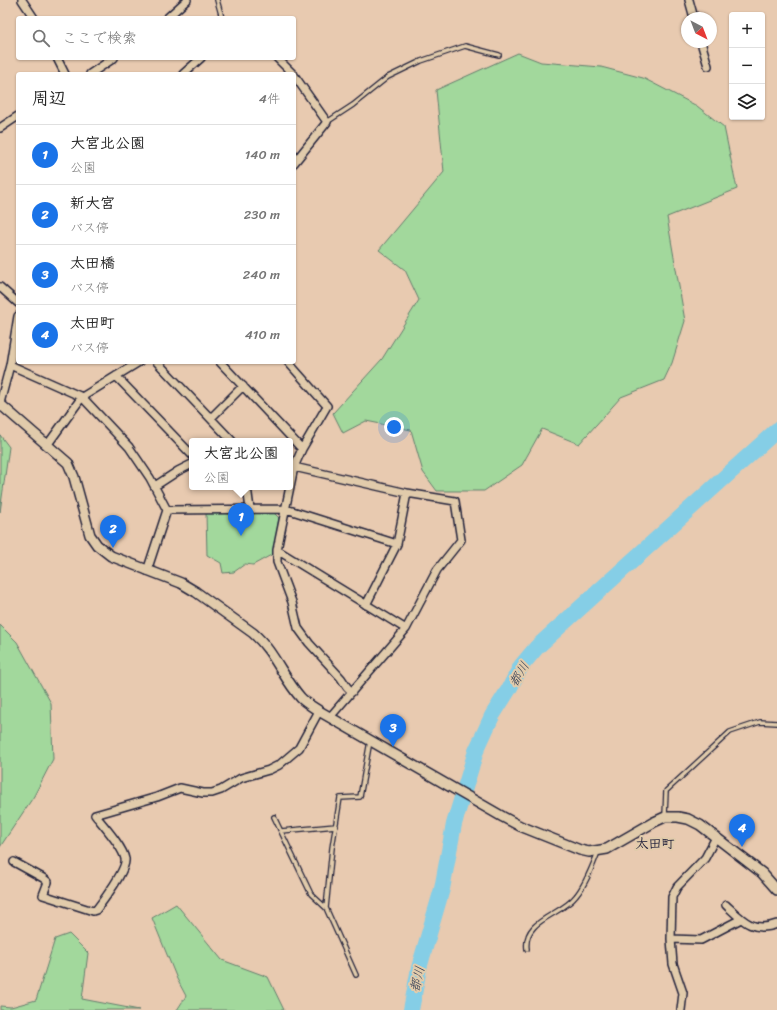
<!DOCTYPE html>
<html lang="ja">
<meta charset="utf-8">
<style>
:root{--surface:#fff;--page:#f6f6f6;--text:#222;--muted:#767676;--line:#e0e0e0;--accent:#1a73e8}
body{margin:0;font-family:Sriracha,"Klee One",sans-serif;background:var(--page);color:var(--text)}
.controls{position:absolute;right:12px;top:12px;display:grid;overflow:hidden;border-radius:4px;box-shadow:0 1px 3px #0004}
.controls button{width:36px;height:36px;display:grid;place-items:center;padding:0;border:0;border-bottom:1px solid var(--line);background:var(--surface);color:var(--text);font:20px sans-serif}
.compass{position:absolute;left:681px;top:12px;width:36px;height:36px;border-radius:50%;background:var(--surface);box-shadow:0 1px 3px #0004;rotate:138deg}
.you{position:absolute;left:394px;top:427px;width:14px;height:14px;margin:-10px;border:3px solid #fff;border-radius:50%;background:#1a73e8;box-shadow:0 0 0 6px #1a73e833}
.badge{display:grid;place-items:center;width:26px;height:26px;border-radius:50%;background:var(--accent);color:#fff;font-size:13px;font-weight:700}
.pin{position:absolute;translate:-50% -33px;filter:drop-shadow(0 1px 2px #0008)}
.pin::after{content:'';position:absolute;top:21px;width:14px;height:12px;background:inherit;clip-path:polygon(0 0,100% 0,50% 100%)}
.popup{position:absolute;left:189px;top:438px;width:104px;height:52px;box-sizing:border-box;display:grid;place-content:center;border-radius:4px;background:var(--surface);filter:drop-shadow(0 1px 3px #0005);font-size:13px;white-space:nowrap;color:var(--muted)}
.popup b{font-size:15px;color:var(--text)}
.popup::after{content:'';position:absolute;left:50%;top:100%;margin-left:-8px;border:8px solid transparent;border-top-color:var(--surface)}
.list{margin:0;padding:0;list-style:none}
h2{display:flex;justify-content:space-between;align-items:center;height:52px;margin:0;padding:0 16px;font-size:17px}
h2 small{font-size:13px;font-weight:400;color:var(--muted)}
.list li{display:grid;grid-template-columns:26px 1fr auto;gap:12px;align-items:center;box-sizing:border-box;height:60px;padding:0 16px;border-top:1px solid var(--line)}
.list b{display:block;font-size:15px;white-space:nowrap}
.list p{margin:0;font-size:13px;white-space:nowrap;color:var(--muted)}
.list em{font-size:13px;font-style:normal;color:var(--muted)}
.icon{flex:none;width:22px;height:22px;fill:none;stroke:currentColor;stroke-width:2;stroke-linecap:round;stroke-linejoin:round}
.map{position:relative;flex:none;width:777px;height:1010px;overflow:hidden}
.search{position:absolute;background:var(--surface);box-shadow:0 1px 3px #0004;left:16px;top:16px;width:280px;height:44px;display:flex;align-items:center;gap:10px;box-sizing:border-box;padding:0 14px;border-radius:4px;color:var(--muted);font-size:15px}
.panel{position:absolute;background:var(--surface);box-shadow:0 1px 3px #0004;left:16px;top:72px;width:280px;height:292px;border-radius:4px}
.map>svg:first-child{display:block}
</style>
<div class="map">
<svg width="777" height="1010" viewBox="0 0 777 1010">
<rect width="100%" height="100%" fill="#e8cab0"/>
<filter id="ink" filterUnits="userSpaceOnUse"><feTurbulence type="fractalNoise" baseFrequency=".025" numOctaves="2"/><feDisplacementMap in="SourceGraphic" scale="8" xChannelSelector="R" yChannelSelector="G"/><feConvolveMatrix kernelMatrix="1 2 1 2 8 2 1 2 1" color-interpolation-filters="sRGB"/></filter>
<g filter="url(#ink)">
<!-- green -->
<path fill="#a2d89c" stroke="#627d6c" d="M518 53 541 62 601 67 643 78 697 106 724 127 737 189 667 217 685 321 672 363 664 380 621 397 579 444 542 429 522 465 484 491H437L423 472 411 430 366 421 343 433 333 413 382 359 419 300 405 270 379 250 444 172 436 90Z
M0 435 9 447 0 512Z
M273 512 279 518 273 554 253 565 245 564 234 572 223 573 221 563 207 555 206 513Z
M0 625 17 642 51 703 53 759 34 796 0 847Z
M176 904 222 960 268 977 284 1010H177L186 996 177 979 152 918Z
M69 934 88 953 82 999 139 1010H0V1006L11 1007 36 1000 55 939Z"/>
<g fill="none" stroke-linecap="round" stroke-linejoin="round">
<!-- river -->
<path stroke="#85cee6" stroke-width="16" d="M411 1010 419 968 442 889 454 824 476 751 492 716 509 689 521 666 537 647 777 430"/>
<defs>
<path id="service" d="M217 0 222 18
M327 122 353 105 388 77 421 61 465 46 499 55
M665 816 666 791 730 732 760 722 777 723
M274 817 311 894 326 908
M281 831 336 826
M527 949C523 919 561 916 576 896 586 884 592 867 598 852
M356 975 326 908 332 848 340 798 360 797 370 741"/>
<path id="minor" d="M22 0 34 18
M689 0 694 18
M167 18 187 0
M701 42 708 66
M57 58 65 74
M277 58 293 74
M90 74 114 58
M183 74 201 58
M294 75 327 122 294 163
M0 128 18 116
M0 287 18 303
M157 362 232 441
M220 362 302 449
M288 362 327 406 302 449 294 467 277 550 406 629
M10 365 82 397 129 447 150 478 167 510 147 571
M116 376 192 455
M0 403 10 365 18 316
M211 418 243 386
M48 444 82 397 139 362
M294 467 407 493 455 501 461 540 437 570 406 629 399 637 330 717
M155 486 178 471 192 464
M247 487 250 509
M167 510 286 509 397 544
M277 550V562L292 602 298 628 309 643 341 678 347 687 352 692
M366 605 397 544 407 493
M14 862 43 878 48 882 43 895 93 911 96 910C103 901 127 869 125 859 123 847 103 825 95 815L157 797 180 788 203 793H212L221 790 241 778 269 770 279 765 299 748 319 711
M726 905C743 921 753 933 777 924
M671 939 701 940 741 919
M681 1010 683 993 673 964 671 939 672 897 677 887 705 858 716 837"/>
<path id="tertiary" d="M0 404 68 463 74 477 90 535 97 545 111 556 181 583 196 592 253 633C274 651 283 678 301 698 306 703 313 707 319 711L503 817 520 826 580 850 589 852 607 849 654 822 665 817H678L688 819 700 825 762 873 777 890"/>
</defs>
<!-- service casing -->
<use href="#service" stroke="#22223b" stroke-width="6"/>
<!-- minor casing -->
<use href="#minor" stroke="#22223b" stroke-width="10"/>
<!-- tertiary casing -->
<use href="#tertiary" stroke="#22223b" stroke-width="12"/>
<!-- service -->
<use href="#service" stroke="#e1cbab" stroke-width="3.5"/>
<!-- minor -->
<use href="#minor" stroke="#e1cbab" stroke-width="7"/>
<!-- tertiary -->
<use href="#tertiary" stroke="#e1cbab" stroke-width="9"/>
</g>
</g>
<g text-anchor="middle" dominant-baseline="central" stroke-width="4" stroke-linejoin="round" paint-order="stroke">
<!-- water labels -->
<g font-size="13" font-style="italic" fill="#313c55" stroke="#e1cbab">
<text transform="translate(519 674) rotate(-59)">都川</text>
<text transform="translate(417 979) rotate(-77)">都川</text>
</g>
<!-- neighbourhood labels -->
<g font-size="13" font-weight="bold" fill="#22223b" stroke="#e1cbab">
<text x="655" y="843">太田町</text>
</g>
</g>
</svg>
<div class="controls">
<button>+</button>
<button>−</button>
<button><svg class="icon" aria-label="layers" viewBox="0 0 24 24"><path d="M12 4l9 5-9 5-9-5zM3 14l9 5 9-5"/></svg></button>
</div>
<svg class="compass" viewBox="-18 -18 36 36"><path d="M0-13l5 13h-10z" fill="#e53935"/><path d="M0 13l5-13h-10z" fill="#767676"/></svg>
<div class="you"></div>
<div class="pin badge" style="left:241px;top:536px">1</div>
<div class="popup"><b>大宮北公園</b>公園</div>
<div class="pin badge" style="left:113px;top:548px">2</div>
<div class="pin badge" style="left:393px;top:747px">3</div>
<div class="pin badge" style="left:742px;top:847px">4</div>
<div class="search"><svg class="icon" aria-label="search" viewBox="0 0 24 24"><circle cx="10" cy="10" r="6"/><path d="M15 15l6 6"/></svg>ここで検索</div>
<section class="panel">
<h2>周辺<small>4件</small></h2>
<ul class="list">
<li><span class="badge">1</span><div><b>大宮北公園</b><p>公園</p></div><em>140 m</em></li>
<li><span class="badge">2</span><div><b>新大宮</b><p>バス停</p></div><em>230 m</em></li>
<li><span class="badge">3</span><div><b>太田橋</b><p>バス停</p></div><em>240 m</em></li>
<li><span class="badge">4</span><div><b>太田町</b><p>バス停</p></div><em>410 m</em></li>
</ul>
</section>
</div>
